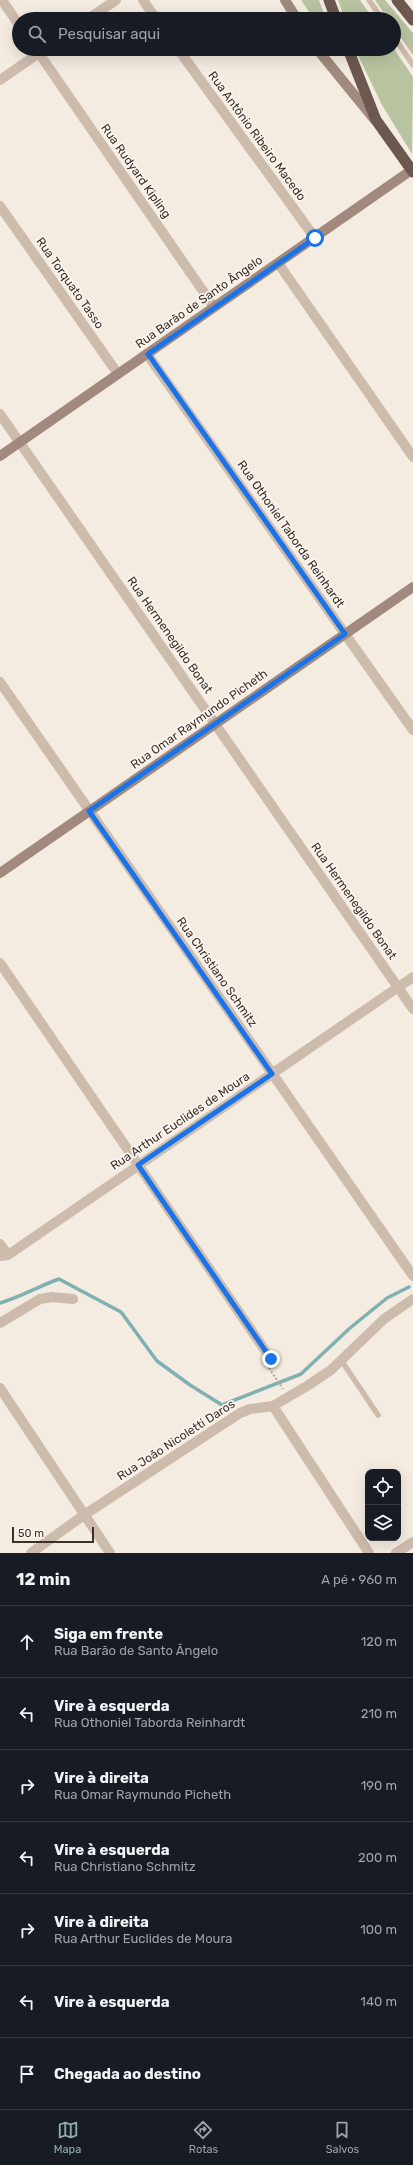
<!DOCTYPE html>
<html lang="pt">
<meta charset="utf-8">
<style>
:root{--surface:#171b24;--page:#242831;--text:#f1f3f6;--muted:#9ea1a6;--line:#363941;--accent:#92aeb2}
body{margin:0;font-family:Rubik,sans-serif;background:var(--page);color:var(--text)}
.controls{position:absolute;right:12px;bottom:12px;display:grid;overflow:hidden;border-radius:8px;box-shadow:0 4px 16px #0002}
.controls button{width:36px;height:36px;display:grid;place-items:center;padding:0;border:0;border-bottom:1px solid var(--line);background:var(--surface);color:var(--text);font:20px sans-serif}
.scale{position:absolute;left:12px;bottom:10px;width:82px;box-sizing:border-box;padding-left:4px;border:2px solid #3b302b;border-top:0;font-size:11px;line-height:14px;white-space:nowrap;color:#3b302b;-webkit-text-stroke:3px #fbf5ee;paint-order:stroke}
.stop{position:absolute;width:12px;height:12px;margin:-9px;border:3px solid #1a73e8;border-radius:50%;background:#fff}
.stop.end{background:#1a73e8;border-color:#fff;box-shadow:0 1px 4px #0008}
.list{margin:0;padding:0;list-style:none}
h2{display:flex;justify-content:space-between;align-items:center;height:52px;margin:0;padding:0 16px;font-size:17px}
h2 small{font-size:13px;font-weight:400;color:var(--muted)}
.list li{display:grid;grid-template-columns:26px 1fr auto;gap:12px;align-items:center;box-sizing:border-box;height:72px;padding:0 16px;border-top:1px solid var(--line)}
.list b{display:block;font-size:15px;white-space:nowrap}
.list p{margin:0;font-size:13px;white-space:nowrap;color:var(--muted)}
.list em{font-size:13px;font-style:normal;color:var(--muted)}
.icon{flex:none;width:22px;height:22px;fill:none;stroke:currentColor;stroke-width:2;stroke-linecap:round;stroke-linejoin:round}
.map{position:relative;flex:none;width:413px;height:1553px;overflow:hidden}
.search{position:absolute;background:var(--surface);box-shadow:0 4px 16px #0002;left:12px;right:12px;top:12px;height:44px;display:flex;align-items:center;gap:10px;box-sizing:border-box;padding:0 14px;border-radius:22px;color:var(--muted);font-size:15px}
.sheet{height:556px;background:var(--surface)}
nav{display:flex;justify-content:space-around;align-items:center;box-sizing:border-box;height:56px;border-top:1px solid var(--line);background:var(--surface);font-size:11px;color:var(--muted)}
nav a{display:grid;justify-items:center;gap:2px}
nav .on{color:var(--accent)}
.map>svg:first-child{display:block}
</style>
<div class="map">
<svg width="413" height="1553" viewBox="0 0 413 1553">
<rect width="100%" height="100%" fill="#f4ebe1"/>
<!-- green -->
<path fill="#b8c4a0" d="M301 0H319L326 19H314Z
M338 0H360L373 19H345Z
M375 0H385L413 33V55L394 28V19H388Z
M355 49H394L413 77 412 154 382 105Z"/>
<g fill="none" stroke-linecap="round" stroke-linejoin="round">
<!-- stream -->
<path stroke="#7fb0b2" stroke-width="3.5" d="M0 1303C21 1297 39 1286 59 1279L121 1312 157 1361 190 1385 222 1405 301 1374 350 1328 387 1298 409 1287"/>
<!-- path -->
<path stroke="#b9a596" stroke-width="2" stroke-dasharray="2 2" stroke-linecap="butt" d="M269 1368 283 1389"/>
<!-- service -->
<path stroke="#cdbbac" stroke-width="5.5" d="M369 0 382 19
M394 37 413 65
M341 1360 378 1415"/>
<!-- minor -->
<path stroke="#cdbbac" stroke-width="10" d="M2 0 19 25
M143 0 156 19
M36 49 214 307
M178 49 315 238
M0 206 118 374
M278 263 413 457
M147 354 413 730
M0 414 413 1009
M0 682 413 1276
M0 963 271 1359
M0 1244 8 1255
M0 1256 8 1255 413 977
M0 1323 40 1299 52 1297 73 1299
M0 1388 110 1553
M273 1406 369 1553
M31 1553 84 1515 240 1413 250 1409 273 1406 307 1386 331 1370 384 1319 413 1299
M396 1553 413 1542"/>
<!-- tertiary -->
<path stroke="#cdbbac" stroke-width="10" d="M88 19 116 0
M0 80 45 49"/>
<!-- secondary -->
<path stroke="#a18a7d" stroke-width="10" d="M285 0 297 19
M317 49 374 119
M0 456 413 169
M0 873 413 587"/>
<!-- trunk -->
<path stroke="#6c584f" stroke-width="11" d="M329 0 336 19
M397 0 413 20
M348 49 376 120 413 172"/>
</g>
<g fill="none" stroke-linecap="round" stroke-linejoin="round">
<!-- route -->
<path stroke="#1a73e8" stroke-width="5" d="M271 1359 138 1165 272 1074 89 811 345 634 148 354 315 238"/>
</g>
<g text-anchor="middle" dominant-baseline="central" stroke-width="3.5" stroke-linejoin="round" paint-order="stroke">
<!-- street labels -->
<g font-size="12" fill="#3b302b" stroke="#fbf5ee">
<text transform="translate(257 136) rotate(54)">Rua Antônio Ribeiro Macedo</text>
<text transform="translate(136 171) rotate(55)">Rua Rudyard Kipling</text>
<text transform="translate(70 283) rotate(55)">Rua Torquato Tasso</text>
<text transform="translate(199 302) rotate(-35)">Rua Barão de Santo Ângelo</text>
<text transform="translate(291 534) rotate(55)">Rua Othoniel Taborda Reinhardt</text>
<text transform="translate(170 635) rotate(55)">Rua Hermenegildo Bonat</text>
<text transform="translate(199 719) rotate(-35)">Rua Omar Raymundo Picheth</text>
<text transform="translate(354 901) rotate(55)">Rua Hermenegildo Bonat</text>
<text transform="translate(217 972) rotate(55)">Rua Christiano Schmitz</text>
<text transform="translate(180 1121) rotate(-34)">Rua Arthur Euclides de Moura</text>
<text transform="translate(176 1440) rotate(-33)">Rua João Nicoletti Daros</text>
</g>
</g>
</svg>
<div class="controls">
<button><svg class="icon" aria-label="locate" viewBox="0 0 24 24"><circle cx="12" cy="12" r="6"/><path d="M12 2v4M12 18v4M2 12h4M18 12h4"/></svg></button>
<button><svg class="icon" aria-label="layers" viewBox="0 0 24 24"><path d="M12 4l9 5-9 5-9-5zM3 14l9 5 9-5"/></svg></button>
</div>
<div class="scale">50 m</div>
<div class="stop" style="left:315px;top:238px"></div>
<div class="stop end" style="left:271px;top:1359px"></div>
<div class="search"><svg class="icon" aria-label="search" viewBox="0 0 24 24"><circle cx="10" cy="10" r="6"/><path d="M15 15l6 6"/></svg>Pesquisar aqui</div>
</div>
<section class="sheet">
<h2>12 min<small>A pé · 960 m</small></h2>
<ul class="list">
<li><svg class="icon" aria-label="ahead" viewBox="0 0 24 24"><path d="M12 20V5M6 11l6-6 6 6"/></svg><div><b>Siga em frente</b><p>Rua Barão de Santo Ângelo</p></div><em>120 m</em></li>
<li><svg class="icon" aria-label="left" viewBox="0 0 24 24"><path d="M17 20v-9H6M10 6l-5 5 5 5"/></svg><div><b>Vire à esquerda</b><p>Rua Othoniel Taborda Reinhardt</p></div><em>210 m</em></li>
<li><svg class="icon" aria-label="right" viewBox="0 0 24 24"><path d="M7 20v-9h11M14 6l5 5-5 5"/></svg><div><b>Vire à direita</b><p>Rua Omar Raymundo Picheth</p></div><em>190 m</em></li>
<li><svg class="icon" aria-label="left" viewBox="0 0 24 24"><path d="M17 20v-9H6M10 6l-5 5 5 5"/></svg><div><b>Vire à esquerda</b><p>Rua Christiano Schmitz</p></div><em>200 m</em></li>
<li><svg class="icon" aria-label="right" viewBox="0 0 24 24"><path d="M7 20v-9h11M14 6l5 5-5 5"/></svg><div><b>Vire à direita</b><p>Rua Arthur Euclides de Moura</p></div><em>100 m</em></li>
<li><svg class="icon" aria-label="left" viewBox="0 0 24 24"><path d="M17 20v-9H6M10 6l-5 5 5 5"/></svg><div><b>Vire à esquerda</b></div><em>140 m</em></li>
<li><svg class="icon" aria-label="arrive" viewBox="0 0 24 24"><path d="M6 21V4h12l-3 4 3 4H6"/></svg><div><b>Chegada ao destino</b></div></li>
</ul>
</section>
<nav>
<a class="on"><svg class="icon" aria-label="map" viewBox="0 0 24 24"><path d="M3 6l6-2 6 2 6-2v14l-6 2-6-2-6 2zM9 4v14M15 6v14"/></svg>Mapa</a>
<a><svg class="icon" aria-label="directions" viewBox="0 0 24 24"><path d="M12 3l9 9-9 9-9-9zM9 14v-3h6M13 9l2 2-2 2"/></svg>Rotas</a>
<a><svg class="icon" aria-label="saved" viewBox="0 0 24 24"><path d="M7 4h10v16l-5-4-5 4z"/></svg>Salvos</a>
</nav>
